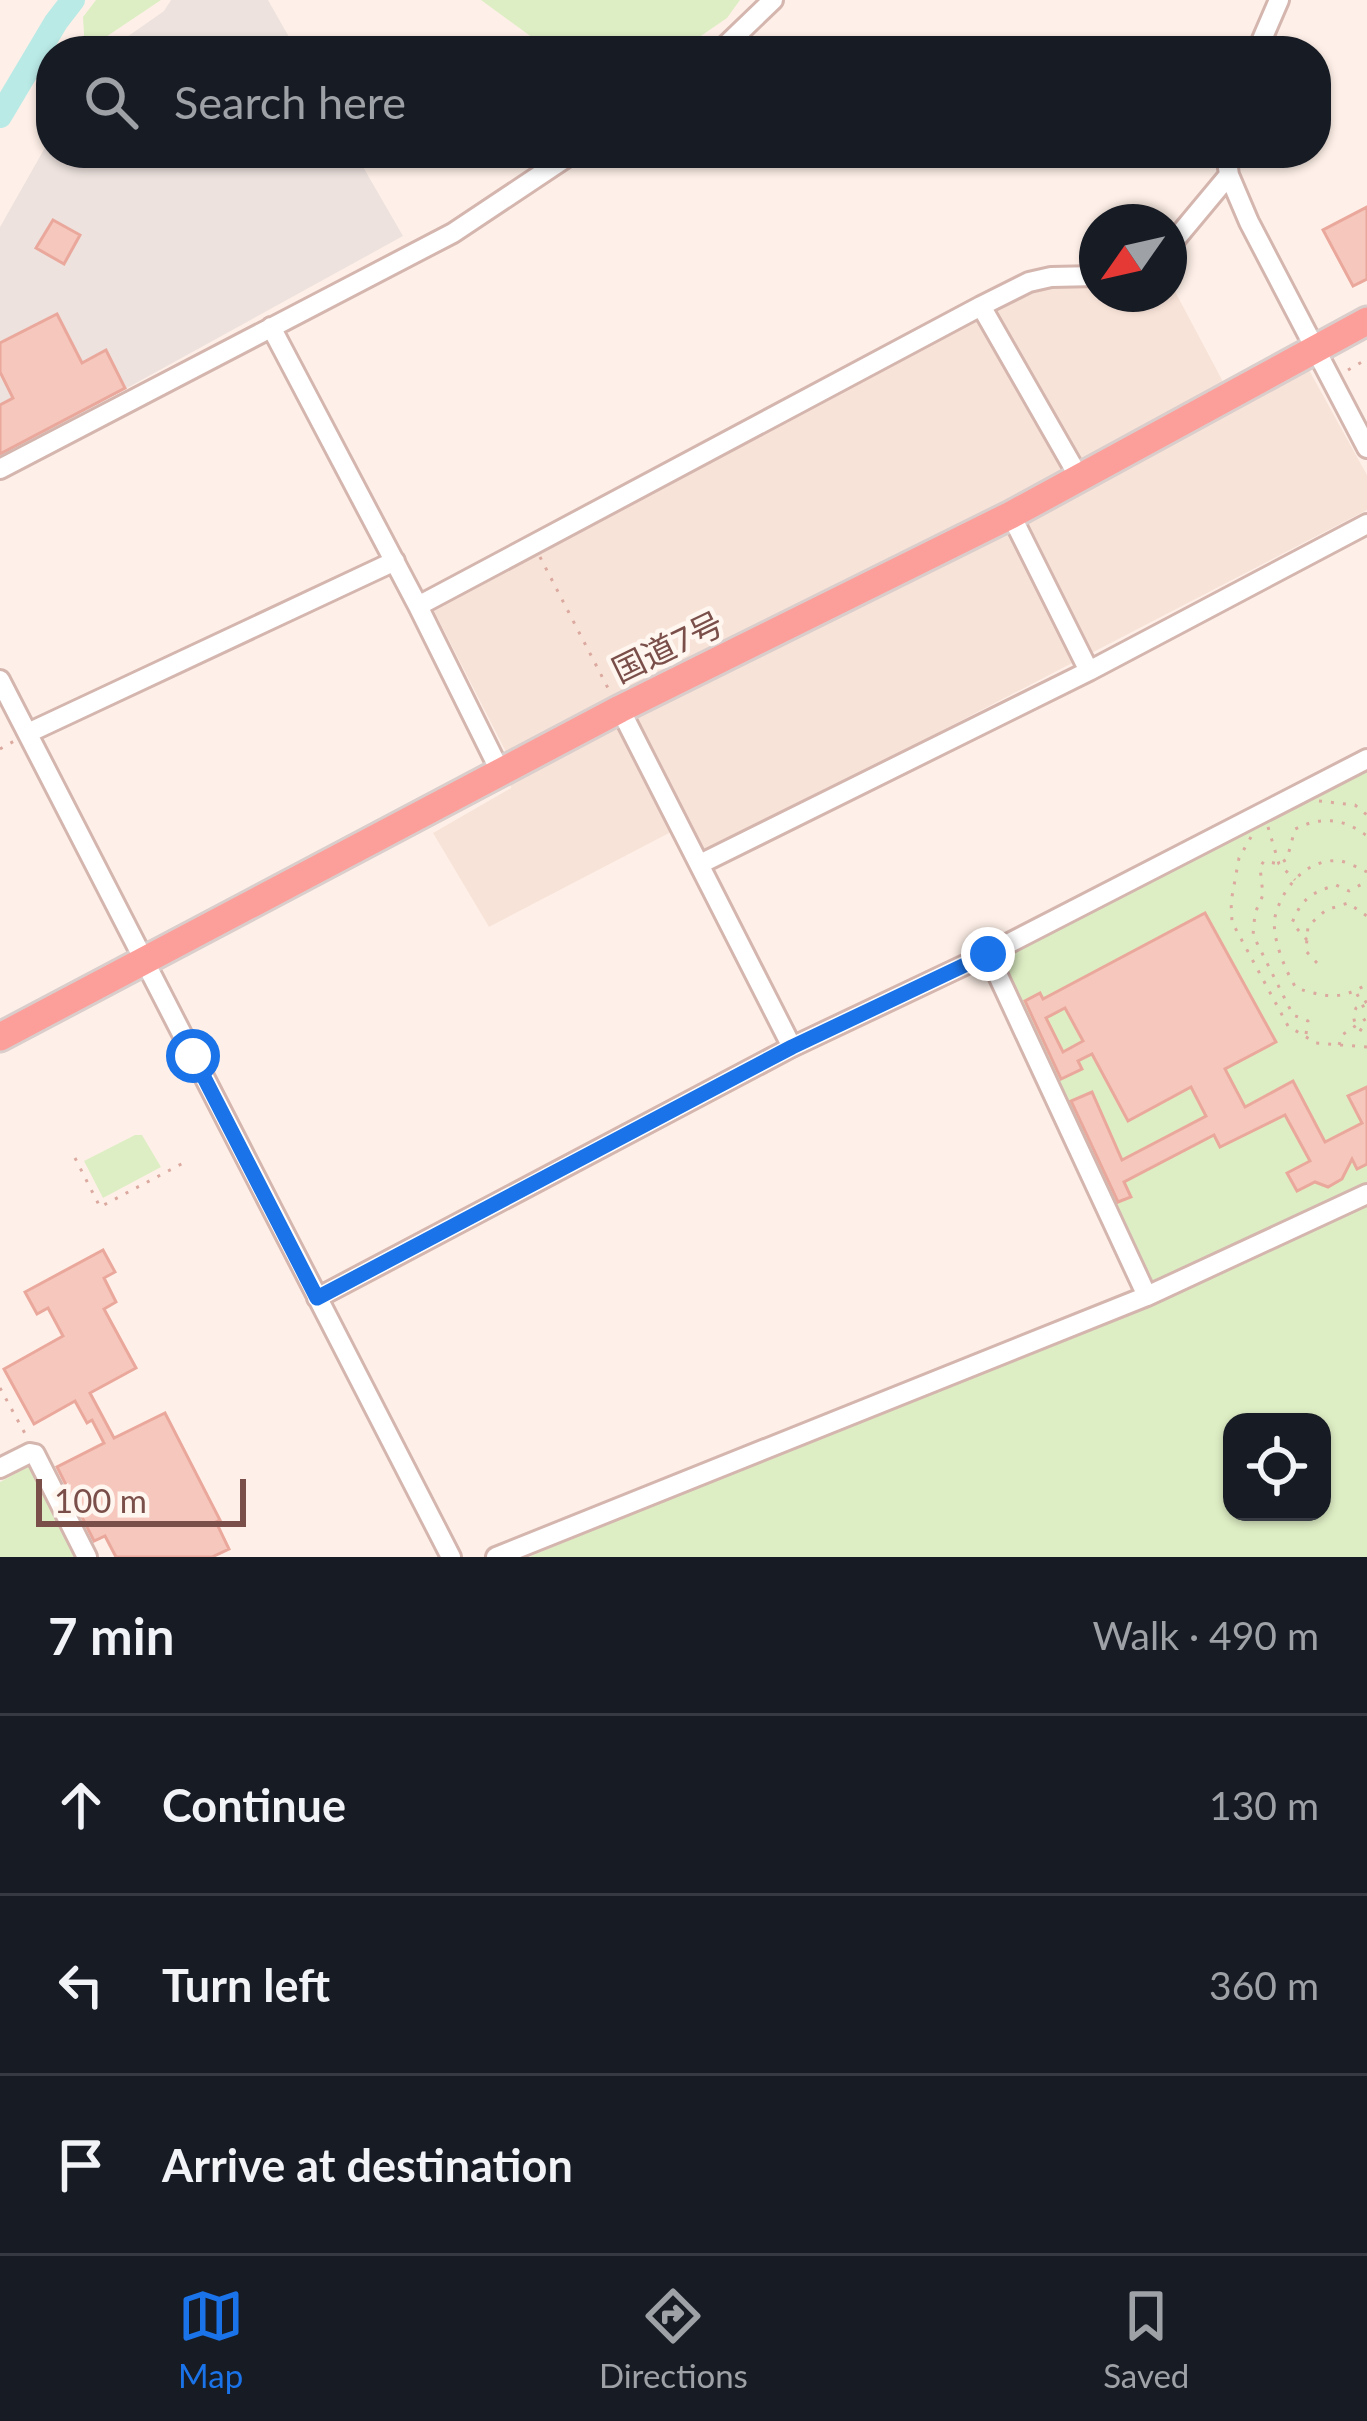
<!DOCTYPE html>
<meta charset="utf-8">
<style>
:root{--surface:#171b24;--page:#242831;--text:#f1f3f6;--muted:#9ea1a6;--line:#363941;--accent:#1a73e8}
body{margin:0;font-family:Lato,"Noto Sans JP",sans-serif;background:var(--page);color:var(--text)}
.controls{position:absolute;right:36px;bottom:36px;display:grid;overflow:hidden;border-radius:24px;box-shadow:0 3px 9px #0004}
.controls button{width:108px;height:108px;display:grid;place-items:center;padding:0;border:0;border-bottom:3px solid var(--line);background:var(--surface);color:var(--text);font:60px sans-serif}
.compass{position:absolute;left:1079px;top:204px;width:108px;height:108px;border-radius:50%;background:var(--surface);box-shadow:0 3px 9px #0004;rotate:236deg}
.scale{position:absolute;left:36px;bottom:30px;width:210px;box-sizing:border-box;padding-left:12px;border:6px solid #7b4f49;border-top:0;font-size:33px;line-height:42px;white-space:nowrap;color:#7b4f49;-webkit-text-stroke:9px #fff6f0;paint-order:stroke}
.stop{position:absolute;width:36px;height:36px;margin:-27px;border:9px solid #1a73e8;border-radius:50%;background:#fff}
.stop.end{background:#1a73e8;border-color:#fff;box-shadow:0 3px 12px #0008}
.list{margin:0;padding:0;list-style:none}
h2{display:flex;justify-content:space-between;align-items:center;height:156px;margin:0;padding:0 48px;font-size:51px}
h2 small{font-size:39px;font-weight:400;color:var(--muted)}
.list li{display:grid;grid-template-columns:78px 1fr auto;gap:36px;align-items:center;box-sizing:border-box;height:180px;padding:0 48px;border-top:3px solid var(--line)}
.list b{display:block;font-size:45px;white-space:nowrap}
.list em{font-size:39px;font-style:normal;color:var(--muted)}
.icon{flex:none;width:66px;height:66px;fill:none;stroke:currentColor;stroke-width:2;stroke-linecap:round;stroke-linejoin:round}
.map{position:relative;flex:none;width:1367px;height:1557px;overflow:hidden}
.search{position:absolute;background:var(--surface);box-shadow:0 3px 9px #0004;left:36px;right:36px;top:36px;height:132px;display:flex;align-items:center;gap:30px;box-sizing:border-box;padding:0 42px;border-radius:48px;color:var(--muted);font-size:45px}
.sheet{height:696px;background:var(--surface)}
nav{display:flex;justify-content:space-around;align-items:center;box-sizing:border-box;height:168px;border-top:3px solid var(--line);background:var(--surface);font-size:33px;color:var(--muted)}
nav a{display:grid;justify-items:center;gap:6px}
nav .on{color:var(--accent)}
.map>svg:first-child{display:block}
</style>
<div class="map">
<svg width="1367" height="1557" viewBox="0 0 1367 1557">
<rect width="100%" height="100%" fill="#fef0e8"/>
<!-- residential -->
<path fill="#f8e3d8" d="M1169 280 1237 408 1308 368 1367 475V510L708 852 673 831 489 927 433 833 511 788 509 758 434 611 1026 294 1050 285 1097 284V294H1169Z"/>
<!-- industrial -->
<path fill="#ede2de" d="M171 0H268L297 51H107L164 11Z
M51 137V153H355L403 236 0 458V227Z"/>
<!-- green -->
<path fill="#deeec4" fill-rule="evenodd" d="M96 0H161L85 51 83 17Z
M481 0H740L727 18 679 51H551Z
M1367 765V1187L1151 1288 995 955Z
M135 1135H142L161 1167 103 1198 84 1161Z
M1367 1202V1557H529ZM1232 1422H1322V1512H1232Z
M33 1464 79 1557H0V1482Z"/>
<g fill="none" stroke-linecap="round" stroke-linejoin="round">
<!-- river -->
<path stroke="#baeae6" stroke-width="24" d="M0 116 56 22 73 0"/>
</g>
<!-- building -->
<path fill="#f6c7bd" stroke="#eaa89c" stroke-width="3" fill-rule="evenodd" d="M1367 207V279L1353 286 1323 230Z
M53 220 80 235 64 264 36 248Z
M57 314 82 363 106 350 125 388 0 454V405L13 398 0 372V343Z
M1205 913 1276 1042 1225 1069 1245 1107 1293 1081 1325 1142 1362 1123 1348 1096 1367 1087V1164L1357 1169 1352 1159 1342 1179 1328 1187 1315 1182 1297 1191 1287 1173 1310 1161 1285 1115 1220 1147 1214 1135 1124 1182 1131 1197 1118 1202 1071 1101 1092 1092 1122 1160 1206 1116 1191 1087 1128 1121 1092 1054 1078 1061 1082 1069 1061 1079 1025 1001 1040 993 1043 999ZM1065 1008 1083 1041 1063 1052 1046 1018Z
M103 1250 115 1272 104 1278 116 1302 104 1309 136 1368 90 1393 114 1438 165 1413 220 1520 216 1522 229 1549 212 1557H116L105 1536 94 1541 57 1467 104 1443 92 1420 87 1423 75 1401 34 1424 4 1369 63 1336 48 1308 37 1314 25 1292Z"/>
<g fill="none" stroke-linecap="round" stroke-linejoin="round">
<defs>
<path id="minor" d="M720 51 773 0
M1257 51 1279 0
M1226 153 1229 175 1249 222 1367 448
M1169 247 1229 175
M981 306 1080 479
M271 327 418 606 501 773
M0 469 453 233 573 153
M1011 515 1089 671
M418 606 981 306 1029 282 1051 277 1097 276
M0 680 451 1557
M620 709 792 1047
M28 733 395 561
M700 864 1089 671 1367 524
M988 954 1147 1296
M317 1298 792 1047 988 954 1367 759
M0 1468 30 1453 35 1454 87 1557
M496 1557 1147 1296 1367 1194"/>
<path id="highway" d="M0 1037 620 709 1011 515 1367 321"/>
</defs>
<!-- minor casing -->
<use href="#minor" stroke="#d4b6af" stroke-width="24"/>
<!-- highway casing -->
<use href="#highway" stroke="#dacecc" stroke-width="33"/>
<!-- path -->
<path stroke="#dba99f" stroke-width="3" stroke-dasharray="3 9" stroke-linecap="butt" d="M1348 370 1367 359
M540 557 610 692
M0 749 16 740
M1319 801 1355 805 1367 815
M1268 827 1279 864 1295 880
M1251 837 1239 858 1231 902 1232 922 1288 1026 1316 1043 1367 1047
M1367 872C1359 868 1349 863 1341 861 1308 857 1282 887 1275 917 1271 937 1286 972 1296 988 1325 997 1340 1001 1367 984
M1307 940 1292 923C1302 898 1311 893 1336 885L1349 891 1362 884H1367
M1317 963 1306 951 1308 926 1326 910 1348 903 1367 916
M1357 994 1367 1014
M1367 1001 1356 1008C1351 1019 1355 1029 1367 1033
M1306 1034 1308 1021 1293 1015 1253 935 1255 913 1263 895 1260 867 1264 861 1279 864 1287 859 1295 829C1321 816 1344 818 1367 836
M1339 1045 1342 1035 1367 1018
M75 1158 100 1207 187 1161
M0 1388 28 1439"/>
<!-- minor -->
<use href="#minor" stroke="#fff" stroke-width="18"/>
<!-- highway -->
<use href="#highway" stroke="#fc9e9a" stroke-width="27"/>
</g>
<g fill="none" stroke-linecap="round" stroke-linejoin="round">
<!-- route -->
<path stroke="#1a73e8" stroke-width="15" d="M193 1056 317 1298 792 1047 988 954"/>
</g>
<g text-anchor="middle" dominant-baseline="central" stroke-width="9" stroke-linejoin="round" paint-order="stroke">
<!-- street labels -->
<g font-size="33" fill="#7b4f49" stroke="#fff6f0">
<text transform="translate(667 646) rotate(-26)">国道7号</text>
</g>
</g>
</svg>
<div class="controls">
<button><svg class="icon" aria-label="locate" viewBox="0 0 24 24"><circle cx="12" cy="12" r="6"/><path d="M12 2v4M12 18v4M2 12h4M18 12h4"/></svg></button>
</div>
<svg class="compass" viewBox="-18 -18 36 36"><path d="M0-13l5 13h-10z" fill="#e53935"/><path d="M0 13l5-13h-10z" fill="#9ea1a6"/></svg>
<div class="scale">100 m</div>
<div class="stop" style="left:193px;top:1056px"></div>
<div class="stop end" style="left:988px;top:954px"></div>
<div class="search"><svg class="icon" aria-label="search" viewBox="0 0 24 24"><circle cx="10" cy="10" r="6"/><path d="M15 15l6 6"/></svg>Search here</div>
</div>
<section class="sheet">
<h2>7 min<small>Walk · 490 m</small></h2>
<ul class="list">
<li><svg class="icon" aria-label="ahead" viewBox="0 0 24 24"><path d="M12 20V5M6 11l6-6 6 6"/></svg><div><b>Continue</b></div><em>130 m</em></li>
<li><svg class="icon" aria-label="left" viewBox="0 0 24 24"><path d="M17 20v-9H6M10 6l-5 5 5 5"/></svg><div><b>Turn left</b></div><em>360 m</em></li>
<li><svg class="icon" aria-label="arrive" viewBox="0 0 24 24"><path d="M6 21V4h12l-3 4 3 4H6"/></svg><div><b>Arrive at destination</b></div></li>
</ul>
</section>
<nav>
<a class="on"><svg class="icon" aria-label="map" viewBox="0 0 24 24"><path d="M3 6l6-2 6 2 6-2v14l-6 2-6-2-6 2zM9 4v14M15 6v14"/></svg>Map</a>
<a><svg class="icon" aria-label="directions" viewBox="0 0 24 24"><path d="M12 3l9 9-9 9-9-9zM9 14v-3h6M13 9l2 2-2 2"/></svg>Directions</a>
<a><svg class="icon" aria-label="saved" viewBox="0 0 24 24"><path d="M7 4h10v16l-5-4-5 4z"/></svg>Saved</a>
</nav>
